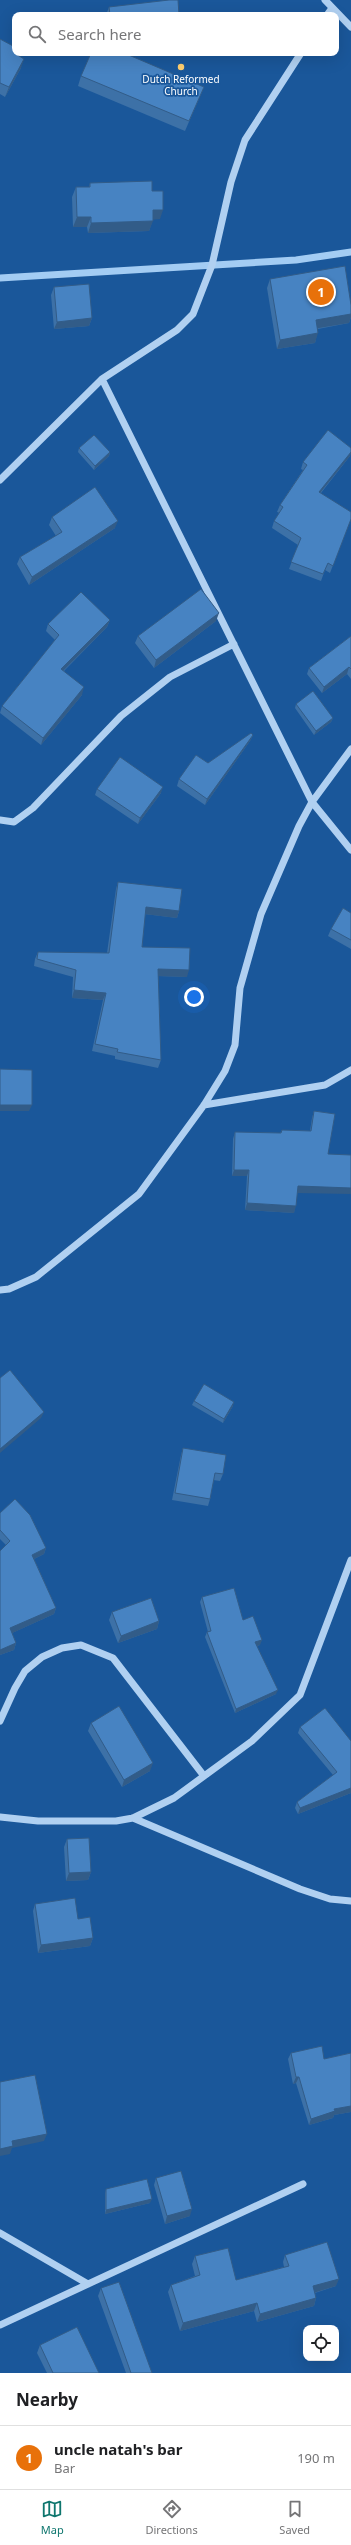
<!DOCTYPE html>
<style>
:root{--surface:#fff;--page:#f2f2f2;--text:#202124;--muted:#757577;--line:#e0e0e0;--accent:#0f766e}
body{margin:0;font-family:"Noto Sans",sans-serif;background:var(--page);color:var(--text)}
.controls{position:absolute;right:12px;bottom:12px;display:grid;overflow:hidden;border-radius:8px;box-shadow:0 4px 16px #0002}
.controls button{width:36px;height:36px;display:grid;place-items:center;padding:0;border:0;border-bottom:1px solid var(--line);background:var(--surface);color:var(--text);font:20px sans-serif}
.you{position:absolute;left:194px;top:997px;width:14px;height:14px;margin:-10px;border:3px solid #fff;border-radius:50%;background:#1a73e8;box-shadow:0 0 0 6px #1a73e833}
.badge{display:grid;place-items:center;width:26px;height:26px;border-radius:50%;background:var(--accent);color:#fff;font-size:13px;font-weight:700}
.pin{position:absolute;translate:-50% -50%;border:2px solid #fff;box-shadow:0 1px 4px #0006}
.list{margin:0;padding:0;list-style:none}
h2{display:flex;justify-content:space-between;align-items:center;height:52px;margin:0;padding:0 16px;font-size:17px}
h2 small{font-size:13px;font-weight:400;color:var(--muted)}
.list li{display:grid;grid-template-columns:26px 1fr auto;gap:12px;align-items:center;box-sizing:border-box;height:64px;padding:0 16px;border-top:1px solid var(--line)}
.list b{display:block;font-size:15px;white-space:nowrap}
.list p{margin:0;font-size:13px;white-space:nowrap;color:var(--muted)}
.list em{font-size:13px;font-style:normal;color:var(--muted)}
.icon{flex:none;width:22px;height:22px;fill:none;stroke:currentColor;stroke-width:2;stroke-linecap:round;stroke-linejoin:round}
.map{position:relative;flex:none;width:351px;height:2373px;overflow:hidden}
.search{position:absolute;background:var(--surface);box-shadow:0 4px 16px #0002;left:12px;right:12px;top:12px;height:44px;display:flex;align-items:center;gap:10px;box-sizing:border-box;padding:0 14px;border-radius:8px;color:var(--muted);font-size:15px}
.sheet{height:116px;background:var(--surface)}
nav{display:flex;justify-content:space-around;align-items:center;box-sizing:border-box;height:56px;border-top:1px solid var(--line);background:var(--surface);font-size:11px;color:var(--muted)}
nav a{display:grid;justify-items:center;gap:2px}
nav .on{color:var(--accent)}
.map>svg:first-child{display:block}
</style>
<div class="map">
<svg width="351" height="2373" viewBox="0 0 351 2373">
<rect width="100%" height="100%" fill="#1a579a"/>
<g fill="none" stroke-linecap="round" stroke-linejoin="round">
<!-- stream -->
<path stroke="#a3ccf3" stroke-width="7" d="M0 278 296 260 351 252"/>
<!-- minor -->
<path stroke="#b0d0f1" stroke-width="7" d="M325 0 351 27
M327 15 332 8
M102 379 312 802 351 850
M0 480 102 379 177 330 193 314 212 265 231 182 245 140 301 53
M0 820 14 822 33 808 121 716 170 677 234 644
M204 1105 325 1085 351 1070
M0 1290 9 1289 36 1277 139 1194 204 1105 225 1071 235 1045 240 988 261 914 299 826 312 802 351 749
M0 1721 15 1688 25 1671 42 1657 62 1648 81 1645 113 1658 204 1776
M0 1817 38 1821H116L133 1818 174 1798 252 1741 300 1695 351 1560
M133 1818 300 1889 330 1899 351 1901
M0 2233 88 2284
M0 2325 303 2184"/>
</g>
<!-- wall -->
<path fill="#3d71a7" d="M109 7 179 15H106Z
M0 39 18 53 17 55 21 68 5 97 0 94Z
M81 76 204 87 185 131 78 86Z
M90 183 152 191 160 219H153L149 231 88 233 87 227H73L72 197 76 187H89Z
M270 279 351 305V317L349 323 318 329 315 343 277 349 267 288Z
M54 287 92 318 89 326 54 329 51 295Z
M79 448 110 452 109 456 94 470 78 452Z
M351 448 350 456 321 493 351 519 330 573 325 570 321 581 289 569 298 545 272 528 274 521 280 513 277 512 280 505 303 470 301 469 303 462Z
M52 517 115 528 29 585 17 564 20 557 56 536 49 525Z
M110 620 107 627 64 671 82 695 41 745 0 713 2 706 55 640 46 631 48 624Z
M216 621 154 668 135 643 138 636Z
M351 636V679L347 674 322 693 307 674 309 668Z
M296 704 333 718 331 722 314 735 295 708Z
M253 735 250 741 205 805 177 786 179 779 208 763Z
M97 789 161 793 138 824 95 795Z
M118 882 179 911 177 918 145 914 142 947 187 977 158 976 161 1060 158 1068 115 1059V1056L92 1051 103 1000 72 998 73 977 34 966 35 959 38 952 107 953 116 889Z
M351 913V949L328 936 331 929Z
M314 1111 335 1114 297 1193 294 1213 245 1210 247 1176H232L233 1139 235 1132 280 1133 282 1130 310 1131 312 1118Z
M194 1401 233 1406 223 1423 192 1405Z
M183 1448 223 1474 220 1481 213 1480 210 1499 208 1506 172 1500 181 1455Z
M0 1513 46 1548 44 1554 34 1559 56 1608 54 1614 12 1633 16 1643 14 1650 0 1655 6 1545 0 1539Z
M202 1597 243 1620 260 1645 257 1646 276 1694 235 1713 205 1637 207 1632H208L200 1602Z
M112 1612 159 1621 157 1629 118 1643 109 1620Z
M91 1723 150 1771 122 1787 88 1731Z
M300 1727 351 1741V1793L298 1814 295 1808 297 1802 333 1775 298 1733Z
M67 1839 91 1872 88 1880 66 1881 64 1847Z
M35 1904 78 1919 93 1938 90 1946 38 1953 33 1911Z
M291 2053 324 2059 351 2053V2112L334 2115 333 2118 309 2125 296 2083 293 2084 288 2059Z
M156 2178 190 2216 165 2224 154 2185Z
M106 2189 150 2203 105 2214V2193Z
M285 2255 336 2286 315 2293 316 2298 314 2306 257 2322 254 2311 180 2331 168 2292 171 2285 195 2276 192 2264 195 2256 236 2280 284 2267 283 2262Z
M101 2288 152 2373H126L98 2296Z
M40 2345 99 2373H47L37 2353Z"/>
<!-- shaded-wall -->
<path fill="#325c88" d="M24 59 21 68 5 97 9 87Z
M153 210H163L160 219 149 220Z
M77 217H91L87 227H73Z
M153 221 149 231 88 233 91 223Z
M351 314V317L349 323 313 329 316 320Z
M92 318 89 326 54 329 57 322Z
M318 333 315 343 277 349 280 340Z
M110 452 109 456 94 470 95 466Z
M351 452 350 456 316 498 319 492Z
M118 521 115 528 29 585 32 577Z
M219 613 216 621 154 668 156 660Z
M110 620 107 627 58 676 61 669Z
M349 667 347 674 322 693 324 687Z
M84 687 82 695 41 745 43 738Z
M333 718 331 722 314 735 316 731Z
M253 735 250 741 205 805 207 799Z
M163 787 161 793 138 824 140 818Z
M146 907 179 911 177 918 144 914Z
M158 969 189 970 187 977 155 976Z
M74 990 106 993 103 1000 72 998Z
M0 1105H32L29 1111H0Z
M234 1170H249L247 1176H232Z
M298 1186 351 1188V1194L295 1193Z
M247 1203 296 1206 294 1213 245 1210Z
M234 1402 233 1406 223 1423 224 1419Z
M44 1412 41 1418 0 1453V1449Z
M46 1548 44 1554 30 1561 32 1555Z
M56 1608 54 1614 8 1635 10 1628Z
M159 1621 157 1629 118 1643 121 1636Z
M262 1640 260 1645 253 1647 255 1642Z
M16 1643 14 1650 0 1655V1650Z
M278 1690 276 1694 235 1713 236 1709Z
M153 1763 150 1771 122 1787 124 1780Z
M351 1788V1793L298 1814 300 1808Z
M91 1872 88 1880 66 1881 69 1873Z
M93 1938 90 1946 38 1953 41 1945Z
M296 2077H299L296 2083 293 2084Z
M351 2106V2112L334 2115 333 2118 309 2125 311 2119 334 2109Z
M47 2134 44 2141 12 2148 10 2154 0 2156V2149L12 2141Z
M152 2199 150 2203 105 2214 106 2210Z
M192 2209 190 2216 165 2224 167 2216Z
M339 2279 336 2286 310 2294 313 2286Z
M316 2298 314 2306 257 2322 260 2314Z
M257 2303 254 2311 180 2331 183 2323Z"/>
<!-- building -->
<path fill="#4783c2" stroke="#325c88" d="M169 0H178L179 15H110L109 7Z
M0 39 15 47V53H17L16 54 24 59 9 87 0 83Z
M91 53H124L204 87 189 121 81 76Z
M152 181V191H163V210H153V221L91 223V217H77L76 187H90V183Z
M345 266 351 305V314L316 320 318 333 280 340 270 279Z
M89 284 92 318 57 322 54 287Z
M328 430 351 448V452L319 492 351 512V519L333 566 328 563 323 574 291 562 301 538 274 521 283 507 280 505 307 465 303 462Z
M94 435 110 452 95 466 79 448Z
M95 487 118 521 32 577 20 557 62 532 52 517Z
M201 589 219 613 156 660 138 636Z
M81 592 110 620 61 669 84 687 43 738 2 706 59 635 48 624Z
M351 636V669L349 667 324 687 309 668Z
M313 691 333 718 316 731 296 704Z
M251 733 253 735 207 799 179 779 196 755 208 763Z
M120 757 163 787 140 818 97 789Z
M118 882 182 889 179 911 146 907 142 947 190 948 189 970 158 969 161 1060 117 1052 118 1049 95 1044 106 993 74 990 76 970 37 959 38 952 109 953Z
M343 908 351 913V940L331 929Z
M0 1069 32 1070V1105H0Z
M314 1111 335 1114 328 1154 351 1155V1188L298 1186 296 1206 247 1203 249 1170H234L235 1132 281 1133 282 1130 311 1131Z
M10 1370 44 1412 0 1449V1378Z
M204 1384 234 1402 224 1419 194 1401Z
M183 1448 226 1455 223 1474 215 1473 210 1499 175 1493Z
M15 1499 30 1515 46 1548 32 1555 56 1608 10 1628 16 1643 0 1650V1551L10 1541 0 1530V1513Z
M234 1588 243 1620 253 1616 262 1640 255 1642 278 1690 236 1709 207 1632 211 1631 202 1597Z
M151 1598 159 1621 121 1636 112 1612Z
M119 1706 153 1763 124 1780 91 1723Z
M325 1708 351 1741V1788L300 1808 297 1802 337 1772 300 1727Z
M89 1838 91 1872 69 1873 67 1839Z
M75 1898 78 1919 90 1917 93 1938 41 1945 35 1904Z
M322 2046 324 2059 351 2053V2106L334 2109 335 2111 311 2119 299 2077H296L291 2053Z
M35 2075 47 2134 12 2141 13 2146 0 2149V2082Z
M181 2171 192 2209 167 2216 156 2178Z
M147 2179 152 2199 106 2210V2189Z
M327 2242 339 2279 313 2286 316 2298 260 2314 257 2303 183 2323 171 2285 200 2275 195 2256 228 2248 236 2280 289 2266 285 2255Z
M119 2282 152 2373H131L101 2288Z
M77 2327 99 2373H53L40 2345Z"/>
<!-- markers -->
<circle fill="#ffcf70" stroke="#1a579a" stroke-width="1.5" cx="181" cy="67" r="4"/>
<g text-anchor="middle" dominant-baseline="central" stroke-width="3.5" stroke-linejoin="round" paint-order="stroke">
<!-- poi labels -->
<g font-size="10" fill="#fff" stroke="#1a579a">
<text x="181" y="79">Dutch Reformed<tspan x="181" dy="12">Church</tspan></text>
</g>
</g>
</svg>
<div class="controls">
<button><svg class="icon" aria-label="locate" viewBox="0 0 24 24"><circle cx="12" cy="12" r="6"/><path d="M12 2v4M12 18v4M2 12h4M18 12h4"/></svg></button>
</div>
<div class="you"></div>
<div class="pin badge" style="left:321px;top:292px;background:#e8710a">1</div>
<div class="search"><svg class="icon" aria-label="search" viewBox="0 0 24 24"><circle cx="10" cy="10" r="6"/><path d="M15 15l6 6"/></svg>Search here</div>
</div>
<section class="sheet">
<h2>Nearby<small></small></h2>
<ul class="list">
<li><span class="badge" style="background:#e8710a">1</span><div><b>uncle natah's bar</b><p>Bar</p></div><em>190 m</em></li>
</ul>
</section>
<nav>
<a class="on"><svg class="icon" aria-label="map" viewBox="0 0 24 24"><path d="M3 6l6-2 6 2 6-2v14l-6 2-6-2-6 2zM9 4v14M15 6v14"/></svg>Map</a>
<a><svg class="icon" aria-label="directions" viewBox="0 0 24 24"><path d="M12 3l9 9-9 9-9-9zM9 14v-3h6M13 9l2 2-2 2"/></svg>Directions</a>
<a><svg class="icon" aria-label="saved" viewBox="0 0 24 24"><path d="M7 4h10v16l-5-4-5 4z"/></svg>Saved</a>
</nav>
